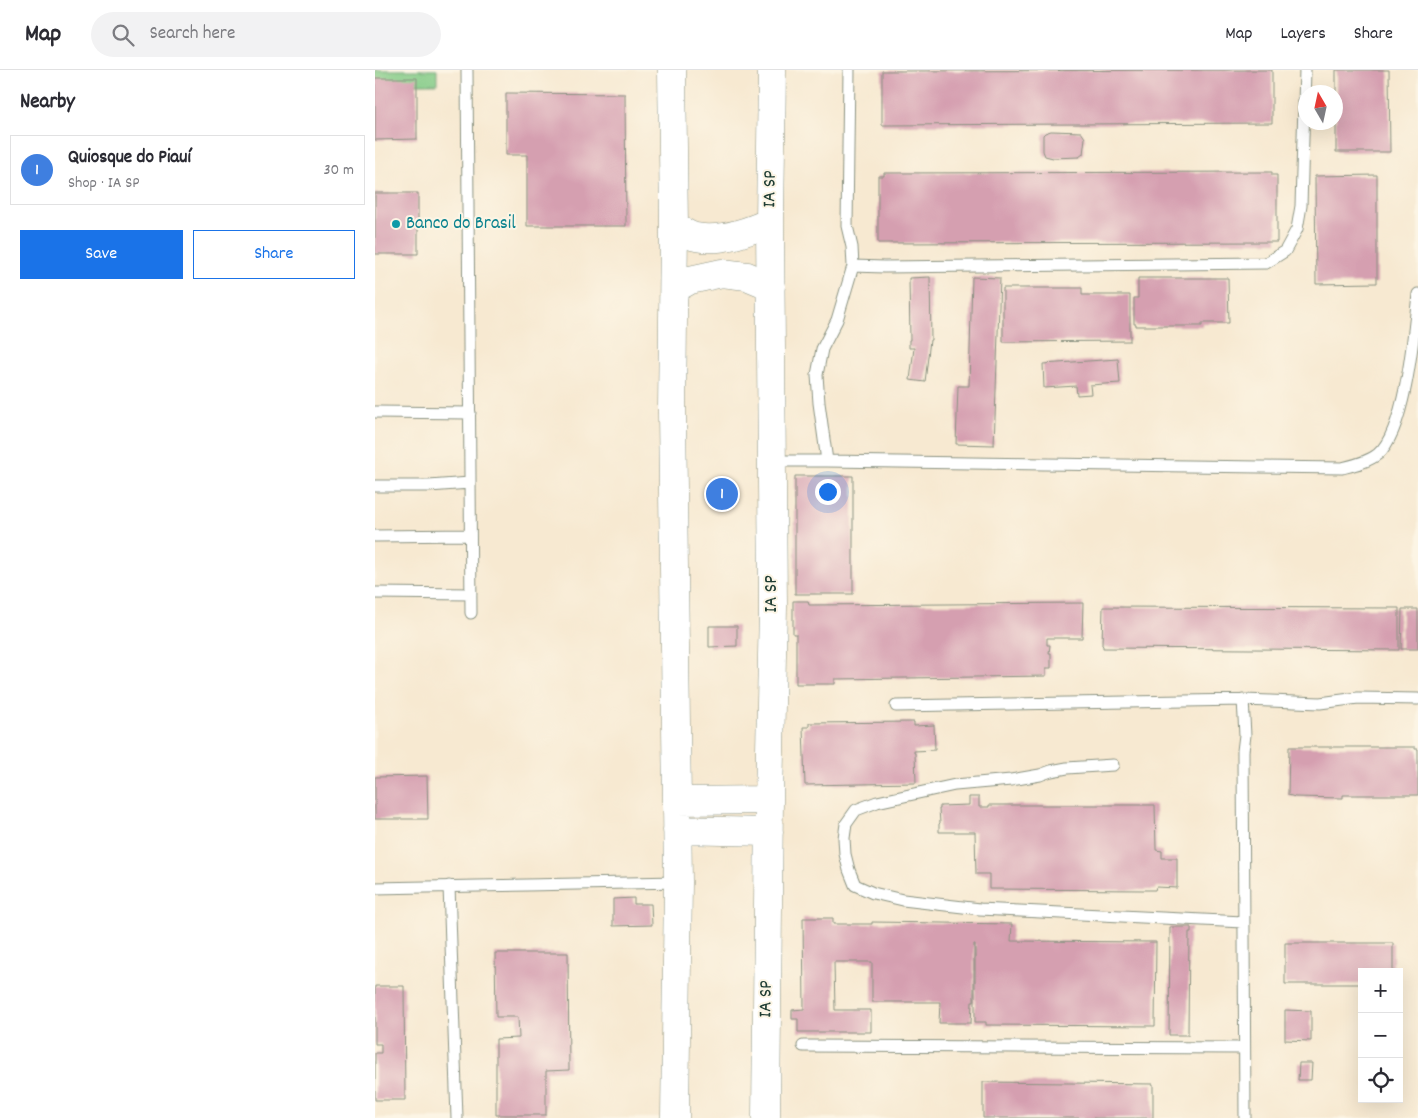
<!DOCTYPE html>
<meta charset="utf-8">
<style>
:root{--surface:#fff;--page:#f2f2f3;--text:#2b2b33;--muted:#7c7c81;--line:#e1e1e2;--accent:#1a73e8}
body{margin:0;font-family:Dekko,sans-serif;background:var(--page);color:var(--text)}
.controls{position:absolute;right:15px;bottom:15px;display:grid;overflow:hidden;border-radius:0px;box-shadow:0 5px 20px #0002}
.controls button{width:45px;height:45px;display:grid;place-items:center;padding:0;border:0;border-bottom:1px solid var(--line);background:var(--surface);color:var(--text);font:25px sans-serif}
.compass{position:absolute;left:923px;top:15px;width:45px;height:45px;border-radius:50%;background:var(--surface);box-shadow:0 5px 20px #0002;rotate:351deg}
.you{position:absolute;left:452px;top:421px;width:18px;height:18px;margin:-12px;border:4px solid #fff;border-radius:50%;background:#1a73e8;box-shadow:0 0 0 8px #1a73e833}
.badge{display:grid;place-items:center;width:32px;height:32px;border-radius:50%;background:var(--accent);color:#fff;font-size:16px;font-weight:700}
.pin{position:absolute;translate:-50% -50%;border:2px solid #fff;box-shadow:0 1px 5px #0006}
.list{margin:0;padding:0;list-style:none}
h2{display:flex;justify-content:space-between;align-items:center;height:65px;margin:0;padding:0 20px;font-size:21px}
h2 small{font-size:16px;font-weight:400;color:var(--muted)}
.list li{display:grid;grid-template-columns:32px 1fr auto;gap:15px;align-items:center;box-sizing:border-box;height:70px;margin:0 10px 10px;padding:0 10px;border:1px solid var(--line);border-radius:0px}
.list b{display:block;font-size:19px;white-space:nowrap}
.list p{margin:0;font-size:16px;white-space:nowrap;color:var(--muted)}
.list em{font-size:16px;font-style:normal;color:var(--muted)}
.actions{display:flex;gap:10px;padding:15px 20px}
.actions a{flex:1;padding:11px 0;border:1px solid var(--accent);border-radius:0px;text-align:center;font-size:18px;color:var(--accent)}
.actions .main{background:var(--accent);color:#fff}
.icon{flex:none;width:28px;height:28px;fill:none;stroke:currentColor;stroke-width:2;stroke-linecap:round;stroke-linejoin:round}
.map{position:relative;flex:none;width:1043px;height:1048px;overflow:hidden}
header{display:flex;align-items:center;gap:30px;box-sizing:border-box;height:70px;padding:0 25px;background:var(--surface);border-bottom:1px solid var(--line)}
header strong{font-size:24px}
nav{display:flex;gap:28px;margin-inline-start:auto;font-size:18px}
.search{width:350px;height:45px;background:var(--page);display:flex;align-items:center;gap:12px;box-sizing:border-box;padding:0 18px;border-radius:28px;color:var(--muted);font-size:19px}
main{display:flex}
aside{flex:1;background:var(--surface)}
.map>svg:first-child{display:block}
</style>
<header>
<strong>Map</strong>
<div class="search"><svg class="icon" aria-label="search" viewBox="0 0 24 24"><circle cx="10" cy="10" r="6"/><path d="M15 15l6 6"/></svg>Search here</div>
<nav><a>Map</a><a>Layers</a><a>Share</a></nav>
</header>
<main>
<aside>
<h2>Nearby<small></small></h2>
<ul class="list">
<li><span class="badge" style="background:#3f7fe0">1</span><div><b>Quiosque do Piauí</b><p>Shop · IA SP</p></div><em>30 m</em></li>
</ul>
<div class="actions"><a class="main">Save</a><a>Share</a></div>
</aside>
<div class="map">
<svg width="1043" height="1048" viewBox="0 0 1043 1048">
<rect width="100%" height="100%" fill="#fcf5e5"/>
<filter id="ink" filterUnits="userSpaceOnUse"><feTurbulence type="fractalNoise" baseFrequency=".02" numOctaves="2"/><feDisplacementMap in="SourceGraphic" scale="10" xChannelSelector="R" yChannelSelector="G"/><feConvolveMatrix kernelMatrix="1 2 1 2 8 2 1 2 1" color-interpolation-filters="sRGB"/></filter>
<filter id="wash" filterUnits="userSpaceOnUse"><feTurbulence type="fractalNoise" baseFrequency=".0096" numOctaves="4" result="noise"/><feDisplacementMap in="SourceGraphic" scale="20" xChannelSelector="R" yChannelSelector="G"/><feGaussianBlur stdDeviation="1.12" result="paint"/><feColorMatrix in="noise" values="0 0 0 0 0 0 0 0 0 0 0 0 0 0 0 0 0 1.4 0 .05"/><feComposite in="paint" operator="in"/></filter>
<g filter="url(#wash)">
<rect width="100%" height="100%" fill="#f7e9d1"/>
<!-- green -->
<path fill="#83cb87" stroke="#51845e" d="M0 0H62V14H0Z"/>
<g id="blocks">
<!-- building -->
<path fill="#d59fb0" d="M897 0V53L507 55V1Z
M961 0H1014L1015 82H961Z
M0 8H42V69L0 70Z
M131 23 250 24 251 156H152V85H131Z
M676 61 706 62 710 68 708 84 704 87 678 88 670 86 668 81V65L670 63Z
M897 102V105H902V172L503 173V106H509V103Z
M1002 105V213L941 214 940 106Z
M0 123H43V184H0Z
M555 207 556 270H555L550 312 535 310 539 278H534V270H535L534 208Z
M597 207 625 208 619 375 581 374 583 316H594Z
M763 208H853L854 253H827V256H761V254H759V228H763Z
M628 218H707V225H755V271L628 272Z
M743 289 745 313 715 315 716 324 702 325 701 316 669 318 668 294Z
M420 406H478V524H420Z
M418 531H433L434 535 708 533 707 568H672V575H675L674 583H676V598H671V606L460 609V614H421V564H418Z
M728 537 1024 538V580L728 578V576L727 575Z
M1027 539H1043V579H1026Z
M334 556H362V576L334 577Z
M539 652V656L559 655 560 680 539 681V683H540L541 713 430 715 428 657H434V653Z
M914 677H1040V679H1043V725H968V728L920 727 913 725Z
M52 706 53 749H0V707Z
M594 727H604V737H614V735H780L781 780 787 781V788H802V818L781 817 780 820H769L614 819V804H601L600 762H564V754L565 753 564 739H565V736L594 735Z
M259 828V834H276L277 855 238 856V829Z
M428 848H458V854H497V852L637 854 636 871 781 872 780 956 611 955V952H600V874H599V932H597L596 953H564L565 932H497V892H459L460 940H496V962H423V949H417V940L429 939Z
M795 857H816V862H814L813 965H794Z
M910 873H1018V902H987V914H910Z
M120 883H193L194 1000 171 1001V1045H121V969L144 968 143 947H121Z
M0 916H29L30 1030H0V983H6V974H0Z
M910 940 936 941V971L910 970Z
M924 993H937L936 1010H923Z
M608 1012 778 1014V1048H608Z"/>
</g>
</g>
<g filter="url(#ink)">
<use href="#blocks" fill-opacity="0" stroke="#8b9382" stroke-width="1"/>
<g fill="none" stroke-linecap="round" stroke-linejoin="round">
<defs>
<path id="lane" d="M92 0 96 543
M474 0 472 156 477 177 478 196 509 197 891 193 910 181 922 159 926 136 930 0
M0 342 95 343
M397 391H452L967 398C979 395 993 392 1003 384 1031 360 1039 261 1043 224
M452 391 444 333 442 305 447 279 462 250 478 196
M0 416H54L95 413
M0 466 95 465
M0 523 96 524
M521 636 868 630
M738 695 692 698 676 701 665 705 636 710 580 715 502 732 481 740 471 754 469 768 470 784 474 800 480 815 498 823 528 830 605 839 868 852
M74 816 82 1048
M0 818 303 812
M428 976 869 978
M870 1048 868 681 870 665 868 630 945 633 983 628 1043 629"/>
<path id="secondary" d="M297 0 299 157 297 342 303 812 300 1048
M299 157C306 160 314 166 321 167 346 172 373 162 395 152
M299 219 315 210 347 203 372 206 396 216
M302 731 394 730
M302 760 394 762
M391 1048 394 730 398 537 395 152 397 0"/>
</defs>
<!-- lane casing -->
<use href="#lane" stroke="#8b9382" stroke-width="13"/>
<!-- secondary casing -->
<use href="#secondary" stroke="#8b9382" stroke-width="29"/>
<!-- lane -->
<use href="#lane" stroke="#fff" stroke-width="11"/>
<!-- secondary -->
<use href="#secondary" stroke="#fff" stroke-width="28"/>
</g>
</g>
<!-- markers -->
<circle fill="#0f9aa8" stroke="#fcf5e5" stroke-width="2" cx="21" cy="154" r="5"/>
<g text-anchor="middle" dominant-baseline="central" stroke-width="4" stroke-linejoin="round" paint-order="stroke">
<!-- street labels -->
<g font-size="19" fill="#1f3d34" stroke="#fcf5e5">
<text transform="translate(396 119) rotate(-89)">IA SP</text>
<text transform="translate(397 524) rotate(-90)">IA SP</text>
<text transform="translate(392 929) rotate(-89)">IA SP</text>
</g>
<!-- culture labels -->
<g font-size="19" fill="#0d838f" stroke="#fcf5e5" text-anchor="start">
<text x="31" y="154">Banco do Brasil</text>
</g>
</g>
</svg>
<div class="controls">
<button>+</button>
<button>−</button>
<button><svg class="icon" aria-label="locate" viewBox="0 0 24 24"><circle cx="12" cy="12" r="6"/><path d="M12 2v4M12 18v4M2 12h4M18 12h4"/></svg></button>
</div>
<svg class="compass" viewBox="-18 -18 36 36"><path d="M0-13l5 13h-10z" fill="#e53935"/><path d="M0 13l5-13h-10z" fill="#7c7c81"/></svg>
<div class="you"></div>
<div class="pin badge" style="left:347px;top:424px;background:#3f7fe0">1</div>
</div>
</main>
